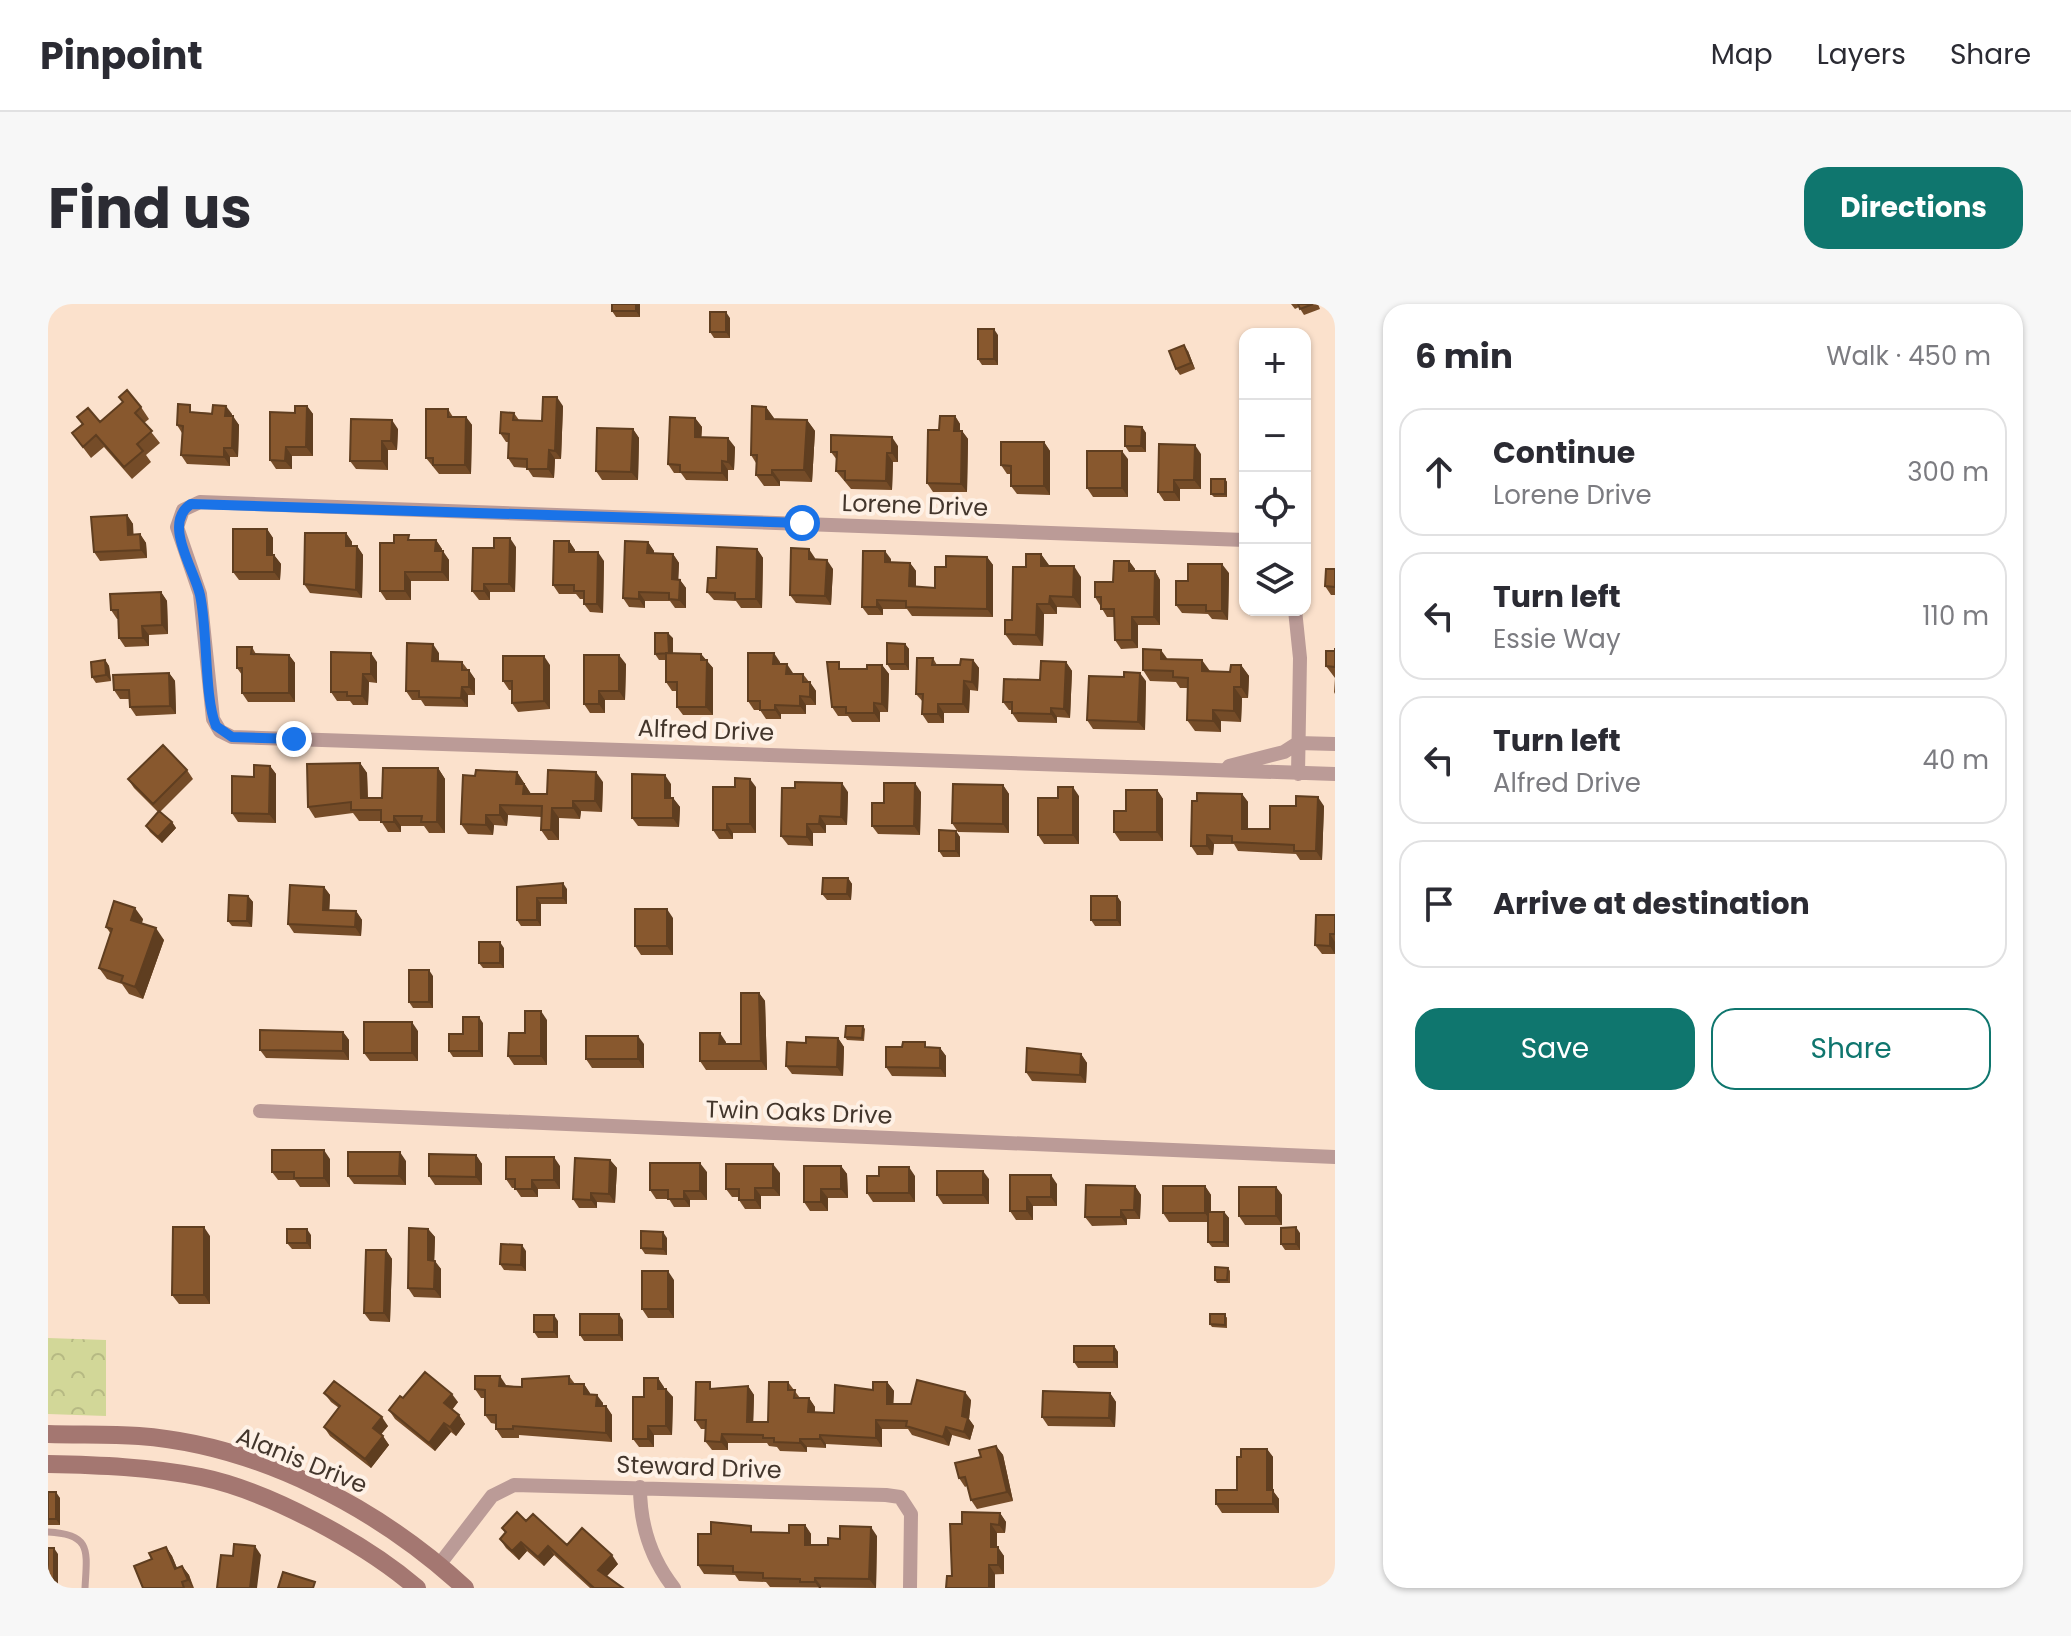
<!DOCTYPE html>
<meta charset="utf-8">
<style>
:root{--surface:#fff;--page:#f7f7f7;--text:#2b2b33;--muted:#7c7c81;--line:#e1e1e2;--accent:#0f766e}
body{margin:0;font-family:Poppins,sans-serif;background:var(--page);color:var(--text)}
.controls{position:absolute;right:24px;top:24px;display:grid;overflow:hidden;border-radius:16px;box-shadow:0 2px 6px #0004}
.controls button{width:72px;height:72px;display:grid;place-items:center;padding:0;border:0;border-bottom:2px solid var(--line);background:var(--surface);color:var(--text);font:40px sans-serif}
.stop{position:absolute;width:24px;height:24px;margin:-18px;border:6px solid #1a73e8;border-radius:50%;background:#fff}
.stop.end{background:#1a73e8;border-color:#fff;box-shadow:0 2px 8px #0008}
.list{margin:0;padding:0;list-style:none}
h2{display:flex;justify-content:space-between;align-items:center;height:104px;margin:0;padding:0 32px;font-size:34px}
h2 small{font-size:26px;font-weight:400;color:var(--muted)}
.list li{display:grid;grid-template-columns:52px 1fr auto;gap:24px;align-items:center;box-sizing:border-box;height:128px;margin:0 16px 16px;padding:0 16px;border:2px solid var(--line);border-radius:24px}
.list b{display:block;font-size:30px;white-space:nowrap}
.list p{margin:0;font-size:26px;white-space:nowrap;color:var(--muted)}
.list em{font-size:26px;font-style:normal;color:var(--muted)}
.actions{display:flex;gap:16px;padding:24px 32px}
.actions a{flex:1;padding:18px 0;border:2px solid var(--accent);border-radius:24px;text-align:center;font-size:28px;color:var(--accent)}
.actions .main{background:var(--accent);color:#fff}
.icon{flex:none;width:44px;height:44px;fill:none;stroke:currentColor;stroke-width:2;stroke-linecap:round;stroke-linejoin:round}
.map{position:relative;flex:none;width:1287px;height:1284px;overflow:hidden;border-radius:24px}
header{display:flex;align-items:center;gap:48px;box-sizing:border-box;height:112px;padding:0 40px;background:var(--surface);border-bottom:2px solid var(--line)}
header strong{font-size:38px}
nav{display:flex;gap:44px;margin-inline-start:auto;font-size:28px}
.intro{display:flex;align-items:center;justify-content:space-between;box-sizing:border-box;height:192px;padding:0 48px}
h1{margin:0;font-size:56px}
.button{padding:20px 36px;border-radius:24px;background:var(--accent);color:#fff;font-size:28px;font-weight:700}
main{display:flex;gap:48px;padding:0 48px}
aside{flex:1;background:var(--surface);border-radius:24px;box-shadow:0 2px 6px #0004}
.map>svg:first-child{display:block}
</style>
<header>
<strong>Pinpoint</strong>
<nav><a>Map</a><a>Layers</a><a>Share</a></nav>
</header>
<div class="intro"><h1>Find us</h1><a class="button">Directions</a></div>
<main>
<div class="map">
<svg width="1287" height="1284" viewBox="0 0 1287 1284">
<defs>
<pattern id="forest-crowns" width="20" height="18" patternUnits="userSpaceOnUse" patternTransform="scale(2)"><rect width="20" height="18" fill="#d2d798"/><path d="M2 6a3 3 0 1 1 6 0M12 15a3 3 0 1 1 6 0" fill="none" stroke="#b6b983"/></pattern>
</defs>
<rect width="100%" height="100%" fill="#fbe1cc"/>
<!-- forest -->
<path fill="url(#forest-crowns)" d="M0 1034 58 1036V1112L0 1110Z"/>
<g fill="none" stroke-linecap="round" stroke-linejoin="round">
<!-- service -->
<path stroke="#bb9b97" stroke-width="7" d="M0 1228C44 1230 39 1247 37 1284"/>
<!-- minor -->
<path stroke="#bb9b97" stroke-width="14" d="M1197 236 152 198 135 206 129 223 152 290 165 415 172 427 184 433 1287 470
M1247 306 1252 354 1250 470
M1181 462 1236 448 1250 439 1287 440
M212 807 1287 853
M592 1183C592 1220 603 1255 626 1284
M391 1261 444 1192 466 1181 838 1191 852 1193 863 1210 862 1284"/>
<!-- secondary -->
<path stroke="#a47771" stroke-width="18" d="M0 1130C30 1131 61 1130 91 1132 211 1141 330 1204 417 1284
M0 1160C51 1161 102 1163 153 1173 221 1187 316 1239 369 1284"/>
</g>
<!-- wall -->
<path fill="#754c28" d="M592 0V13H568L564 7Z
M1243 0H1270L1272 5 1256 11 1251 3 1247 5Z
M682 14V34H666L662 28Z
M950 31V61H934L930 55Z
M1140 47 1147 65 1132 71 1128 65Z
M259 102 265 110V152H244V165H228L222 156 247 109Z
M515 102 513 155H507L506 174 485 173 479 164 466 163 460 154 461 138H458L452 129 466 109 471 116 494 117Z
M93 103 101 115 96 119 112 139 98 151 103 158 84 175 56 143 43 154 24 129 34 120 29 113 52 118Z
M718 103 726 115 759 116 767 127 764 178 732 177V182H716L708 171V159L703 151Z
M400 105 405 113H418L424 121 423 170H391L378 154Z
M147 108 184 110V112L191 121 190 153H182V162L139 160 133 151 134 129 129 121Z
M907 112 912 120V127H914L920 135 919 188H885L879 179 891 126Z
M647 114 654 123 653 134 687 143 686 166H680V177L638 176 633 169H626L620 160Z
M1094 123 1098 129V148H1081L1077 142Z
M350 125 349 146H340V166L308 165 302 157Z
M585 125 591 134 590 176H554L548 167Z
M996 138 1002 147V191L969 190 963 182V170H959L953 161Z
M850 142V158H845L844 186 803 185 788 167 789 156 783 148Z
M1153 150V185H1132V197H1116L1110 188Z
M1080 155V193H1045L1039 184Z
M1177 175 1179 178V193H1166L1163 190Z
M79 211 85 220V230H92L98 239 99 254 52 257 46 248Z
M219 225 225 234V251H226L233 260 232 276H191L185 268Z
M298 229 304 238V242H309L315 251 314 294 262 289 256 280Z
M364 236H388L394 245V247L401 256V277H363V296H338L332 287 346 239Z
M521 237 527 246V248L556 257 555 309 542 308 536 300V295H532L528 290H511L505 281Z
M600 238 606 247V250H625L631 259 630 275 632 276 638 284V304H627L622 297H597V304L581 303 575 294Z
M468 243 467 288H442V296H431L424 287 446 244Z
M709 245 715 254 714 304H693L688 297 666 296 659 288 668 274Z
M993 250 1001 262 1033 273V304L1009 303V310H996L995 342 965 341 957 330 964 316 978 263Z
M939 253 945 261V313L864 312 859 305H835V311H820L814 303 843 255V258L862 259 868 267V283L887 284 898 263Z
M767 254V256L785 265 783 301 748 299 742 291Z
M1081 257 1087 265V267H1107L1112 276V321H1090V344L1073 345 1067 336 1066 313H1059L1047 293 1065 278Z
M1287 265V291H1283L1277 282Z
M1181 269 1180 316 1164 315 1160 310 1134 309 1128 301 1140 277Z
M113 288 119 297 120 330 101 331V342L77 343 71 334 70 315H69L63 306Z
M625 334V349L653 350 665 364V411H635L629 403V387H624L618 378V356H611L607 350Z
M857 340 861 345V366H843L839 360Z
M204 343 208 350 241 351 247 359V398H200L194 389V371L189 364Z
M1287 344V390L1286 388 1287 374 1278 362 1287 347Z
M391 349V357L414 358 427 375V391H420V403L377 402 373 396H364L358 387Z
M885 354 889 361H912L925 356 931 364 930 387 922 386 921 409H896V419H880L874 410 875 398 868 390Z
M1120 355 1162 368H1182L1193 361 1201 372 1200 394H1194L1193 418 1173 417V428L1147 427 1139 416 1140 384H1132L1128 378 1102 377 1095 366Z
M57 356 61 362 63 377 48 379 44 373Z
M329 358V379L321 378 320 401H305L302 397H289L283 388Z
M732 358V360L745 370H755L768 387V401H758V410H733V415H718L712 406H706L700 397Z
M1018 358 1024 367 1022 414 1009 413V419L970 418 964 409V406H961L955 398 992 376Z
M578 360 577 396H557V409H542L536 400Z
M502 361V405L470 408 464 399V386H461L455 377Z
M834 361 841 370 840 408H832V418H804L800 412H790L784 403 796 365H819Z
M121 369 127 377 128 410 88 412 82 403V395H72L66 386Z
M1098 377 1097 426 1045 425 1039 416Z
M312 459 319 469 320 494H334L390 464 397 475V529H381L376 522H353V528H340L333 517H311L305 509 267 514 260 503Z
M222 462 228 470V519L190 518 184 509 206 473Z
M139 466 145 475 112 508 124 518 128 524 114 539 102 528 98 522 110 508 86 484 80 475Z
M469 468 483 490H499L555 478 554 508 533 507 532 515 511 514V536H500L493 526V513L460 511 459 522 446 521 445 531 420 530 413 520 427 472Z
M623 480V494H625L632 503 631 523 590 522 584 514Z
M955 481 961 490V529L910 528 904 519Z
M708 483V529H685V535H671L665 526Z
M1109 486 1115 495V537H1072L1066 528 1078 507Z
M800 488 799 521H778V529H765V542L740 541 733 532Z
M873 488 872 531 830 530 824 522 836 499Z
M1194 490 1200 498V525H1222L1248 502H1276L1274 556H1252L1248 550 1190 547 1186 540H1166L1165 551H1149L1143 542 1149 497Z
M1031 492V540H996L990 531 1010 494Z
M908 527 912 533V553H895L891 547Z
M800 574 804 580 803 596H779L774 590Z
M276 583 282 591 281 606 308 607 314 616 313 632 246 629 240 620Z
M469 583 519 585V600H493V622H473L469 616Z
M200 592 205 598 204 623 184 622 180 617Z
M1069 592 1073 598V622H1047L1043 616Z
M1287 611V650H1274L1267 641Z
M625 614V651H593L587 642Z
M95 615 94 619 116 636 95 695 81 690 74 680 59 675 51 664 63 630 58 623Z
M456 644V664H435L431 659Z
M385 672V704H365L361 698Z
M711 689 717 697 719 766H658L652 757 678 738V740H693Z
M499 716V761H466L460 752 477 729Z
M435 719V753H405L401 747Z
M815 722 817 725 816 737 799 736 797 733Z
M370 727V757H322L316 749Z
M295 728 301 736V756L218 754 212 746Z
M790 734 796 743 795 772 744 770 738 762 758 739Z
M596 740V764H544L538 755Z
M892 744 898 752V773L844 772 838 763Z
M1033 750 1039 759 1038 779 984 777 978 768Z
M428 851 434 860V881H387L381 872Z
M282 855V883H252L247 876H230L224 868Z
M562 856 569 864 567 899 549 898V904H531L525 895Z
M358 857V881L306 880 300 872Z
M512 862V885H490V893H473L467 884H464L458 875Z
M793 862 799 870 800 894H780V907H762L756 898Z
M659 868V896H642V903H626L621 895H608L602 886Z
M732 869V892H713V905H697L691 896V893H684L678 885Z
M962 871 1009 880V902H985V916H968L962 907Z
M867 872V898H825L819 889Z
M941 875V900H895L889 891Z
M1087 882 1093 891 1092 915H1079V921L1044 922 1037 913Z
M1157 882 1163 891V908H1176L1181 914V943H1164L1160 938V918H1121L1115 909Z
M1228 883 1234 891V921H1197L1191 912Z
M380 925 387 933 386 957 393 965V994L366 993 360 984Z
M1252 929V946H1237L1233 940Z
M263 931V945H244L239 939Z
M162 932V1000H131L124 991Z
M619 934V951L597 950 593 944Z
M338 946 344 955 342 1018 322 1017 316 1009Z
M478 947V967L456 966 452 960Z
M1180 964 1182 967V979H1169L1167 976Z
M626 976V1014H600L594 1005Z
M1179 1013V1024L1164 1023 1162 1020Z
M575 1016V1037H536L532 1031Z
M510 1017V1034H490L486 1028Z
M1066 1042 1070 1048V1064H1030L1026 1058Z
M521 1072 527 1080H536L542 1090 555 1099V1102H558L564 1111V1138L471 1131V1134H454L448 1125V1120L443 1119 437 1111V1094H433L427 1085 458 1081 474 1083Z
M610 1074 616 1085 625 1093 624 1131H606V1143H591L585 1135 596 1093Z
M740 1078 752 1094H761L767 1103V1108L786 1109 839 1078 846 1087 845 1100H863L923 1096 921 1115 926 1122 922 1136 904 1131 901 1142 864 1131 860 1125H834V1143L778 1140V1144L759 1143V1148L732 1147 729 1143 721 1142 719 1139H680V1146H664L657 1137 658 1125H653L647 1116 667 1084 700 1082 706 1091 705 1118H720Z
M276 1089 340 1122 333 1130 341 1141 323 1164 282 1132 276 1123 291 1104 283 1098Z
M1062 1089 1068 1098 1067 1123 1000 1122 994 1113Z
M355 1094 410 1098 404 1106 411 1111 417 1120 408 1132 403 1128 387 1147 347 1115 341 1106Z
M948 1142 955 1151 965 1197 929 1205 923 1196 919 1182 917 1183 911 1174 933 1153Z
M1219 1145 1225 1153V1187L1231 1195V1209H1174L1168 1200 1189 1186 1193 1153Z
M0 1188 12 1194V1221H0Z
M952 1209 958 1218 957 1229H949V1243L956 1252V1270L904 1272 914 1220Z
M478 1217 519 1241 570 1260 559 1272 575 1284H542L506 1251 496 1262 479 1247 471 1256 458 1244 452 1235 457 1229 454 1224Z
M757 1221 763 1230V1241H780L792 1235 829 1232 828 1284 722 1283 718 1278 691 1277 687 1271 656 1270 650 1261 708 1228 741 1229Z
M118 1243 124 1252 129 1264 134 1262 141 1271 146 1284H95L104 1255Z"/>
<!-- shaded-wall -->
<path fill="#5f3e20" d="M588 0H592V13L588 7Z
M678 8 682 14V34L678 28Z
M946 25 950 31V61L946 55Z
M1136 41 1140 47 1147 65 1143 59Z
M509 93 515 102 513 155 507 147Z
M178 102 184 110 183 121 177 112Z
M259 102 265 110V152L258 143Z
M718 103 726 114V127L718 115Z
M185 112 191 121 190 153 184 144Z
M907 112 912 120V135L906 127Z
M418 113 424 121 423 170 417 161Z
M647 114 654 123 653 142 647 133Z
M344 116 350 125 349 146 343 137Z
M759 116 767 127 764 178 756 166Z
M1094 123 1098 129V148L1093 142Z
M585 125 591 134 590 176 583 168Z
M914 127 920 135 919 188 913 180Z
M844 133 850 142V158L844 149Z
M680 134 687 143 686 166 680 158Z
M334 137 340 146V166L334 157Z
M996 138 1002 147V191L996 182Z
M1147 141 1153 150V185L1146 176Z
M238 143 244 152V165L237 157Z
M176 144 182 153V162L176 153Z
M501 146 507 155 506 174 500 165Z
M1074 147 1080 155V193L1074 184Z
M839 149 845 158 844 186 838 177Z
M674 157 680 166V177L674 169Z
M724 166 732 177V182L724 171Z
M1177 175 1179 178V193L1177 190Z
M1126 176 1132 185V197L1126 188Z
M79 211 85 220 86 239 80 231Z
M219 225 225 234V260L219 251Z
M298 229 304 238V251L298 242Z
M92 230 98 239 99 254 93 246Z
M462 234 468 243 467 288 461 280Z
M388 236 394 245 393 256 387 247Z
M521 237 527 246V257L521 248Z
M600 238 606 247 605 258 599 249Z
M309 242 315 251 314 294 308 286Z
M709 245 715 254 714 304 708 295Z
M761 245 767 254V264L761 255Z
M395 247 401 256V277L394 268Z
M837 247 843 255V267L837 258Z
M550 248 556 257 555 309 549 300Z
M625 250 631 259 630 284 624 275Z
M993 250 1001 261V272L993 262Z
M226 251 233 260 232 276 226 268Z
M939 253 945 261V313L939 305Z
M779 256 785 265 783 301 777 292Z
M1081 257 1087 265V275L1081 267Z
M862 259 868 267V291L861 282Z
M1174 260 1181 269 1180 316 1174 307Z
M1026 262 1033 273V304L1025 293Z
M1107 267 1112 276V321L1106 313Z
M357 268 363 277V296L357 287Z
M632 276 638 284V304L631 296Z
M436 280 442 288V296L436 287Z
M113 288 119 297 120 330 114 321Z
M591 288 597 297V304L591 295Z
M1002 292 1009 303V310L1001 300Z
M829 296 835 305V311L829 303Z
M989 300 996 310 995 342 988 331Z
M1084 313 1090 321V344L1084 336Z
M94 322 101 331V342L95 334Z
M620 329 625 334V356L621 350Z
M385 340 391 349V366L384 357Z
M857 340 861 345V366L857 360Z
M1113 346 1121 357 1113 355Z
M323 349 329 358V379L323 370Z
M726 349 732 358V369L725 360Z
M653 350 665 364V411L658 403Z
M241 351 247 359V398L241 389Z
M571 351 578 360 577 396 571 387Z
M496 352 502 361V405L496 397Z
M57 356 61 362 63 377 58 371Z
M925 356 931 364 930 387 924 378Z
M1154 356 1162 367V378L1154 367Z
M1018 358 1024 367 1022 414 1016 405Z
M739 360 745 369V379L738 370Z
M834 361 841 370 840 408 834 400Z
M1193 361 1201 372 1200 394 1193 383Z
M421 366 427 375V391L421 383Z
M121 369 127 377 128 410 122 402Z
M1092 369 1098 377 1097 426 1090 418Z
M315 370 321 378 320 401 314 392Z
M916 377 922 386 921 409 915 400Z
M762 378 768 387V401L762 393Z
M414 383 420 391V403L413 394Z
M1186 383 1194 394 1193 418 1186 407Z
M551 387 557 396V409L551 400Z
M752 392 758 401V410L752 402Z
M826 399 832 408V418L826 409Z
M890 400 896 409V419L890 410Z
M727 401 733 410V415L727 406Z
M1003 404 1009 413V419L1003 410Z
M1165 406 1173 417V428L1165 417Z
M312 459 319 469 320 505 313 494Z
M222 462 228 470V519L221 510Z
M390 464 397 475V529L389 518Z
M469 468 483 490V500L468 480Z
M548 468 555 478 554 508 547 497Z
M617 471 623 480V503L617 494Z
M702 475 708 483V529L702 520Z
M794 479 800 488 799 521 793 513Z
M867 479 873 488 872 531 866 522Z
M955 481 961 490V529L955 520Z
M1025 483 1031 492V540L1025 531Z
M1109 486 1115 495V537L1109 528Z
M1194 490 1200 498V533L1194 525Z
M1270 493 1276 502 1274 556 1268 547Z
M625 494 632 503 631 523 625 514Z
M525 497 533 507 532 515 525 504Z
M452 501 460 511 459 522 452 511Z
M504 504 511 514V536L503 526Z
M438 511 446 521 445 531 438 521Z
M346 512 353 522V528L346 518Z
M772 512 778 521V529L771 520Z
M124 518 128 524 114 539 110 533Z
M679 520 685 529V535L679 526Z
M759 520 765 529V542L759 533Z
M908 527 912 533V553L908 547Z
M1159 531 1166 540 1165 551 1159 542Z
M800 574 804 580 803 596 799 590Z
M515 579 519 585V600L515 594Z
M276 583 282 591 281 614 275 606Z
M200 592 205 598 204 623 199 617Z
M1069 592 1073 598V622L1069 616Z
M489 594 493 600V622L489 616Z
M87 604 95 615 91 627 83 616Z
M619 605 625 614V651L619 642Z
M308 607 314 616 313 632 307 623Z
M108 624 116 636 95 695 87 683Z
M1282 630 1287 638V650L1282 642Z
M452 638 456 644V664L452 659Z
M381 666 385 672V704L381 698Z
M711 689 717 697 719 766 713 757Z
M493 707 499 716V761L493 752Z
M431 713 435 719V753L431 747Z
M364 718 370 727V757L364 749Z
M295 728 301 736V756L295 747Z
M672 729 678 738 677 749 671 740Z
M590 732 596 740V764L590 755Z
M790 734 796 743 795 772 789 763Z
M892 744 898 752V773L892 764Z
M1033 750 1039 759 1038 779 1032 771Z
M276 846 282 855V883L276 874Z
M352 848 358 857V881L351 872Z
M428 851 434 860V881L428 873Z
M506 853 512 862V885L506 876Z
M562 856 569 864 567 899 561 890Z
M652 859 659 868V896L652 887Z
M725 860 732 869V892L725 884Z
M793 862 799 870 800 894 793 885Z
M861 863 867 872V898L861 889Z
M935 867 941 875V900L935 891Z
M1003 871 1009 880V902L1003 893Z
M484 876 490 885V893L484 885Z
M1087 882 1093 891 1092 915 1086 906Z
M1157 882 1163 891V918L1157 909Z
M1228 883 1234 891V921L1228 912Z
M707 884 713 892V905L707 896Z
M773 885 780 894V907L773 898Z
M636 887 642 896V903L636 895Z
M543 889 549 898V904L543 896Z
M979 893 985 902V916L979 907Z
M1073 906 1079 915V921L1073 913Z
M1176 908 1181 914V943L1176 938Z
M156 923 162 932V1000L156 991Z
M1248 923 1252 929V946L1248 940Z
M259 925 263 931V945L259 939Z
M380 925 387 933 386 965 380 956Z
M615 928 619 934V951L615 945Z
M474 941 478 947V967L473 961Z
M338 946 344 955 342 1018 336 1009Z
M387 957 393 965V994L386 985Z
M620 967 626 976V1014L620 1005Z
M571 1010 575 1016V1037L571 1031Z
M506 1011 510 1017V1034L506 1028Z
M1066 1042 1070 1048V1064L1066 1058Z
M452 1072 458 1081 457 1091 451 1082Z
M610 1074 616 1083V1093L610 1085Z
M839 1078 846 1087 845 1108 839 1100Z
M536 1080 542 1089V1099L536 1090Z
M700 1082 706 1091 705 1126 699 1118Z
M618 1085 625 1093 624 1131 618 1122Z
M917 1088 923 1096 921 1115 926 1122 922 1136 916 1128 914 1112Z
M1062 1089 1068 1098 1067 1123 1061 1114Z
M404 1090 410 1098 402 1108 396 1099Z
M549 1091 555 1099V1110L548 1102Z
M761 1094 767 1103V1117L760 1108Z
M558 1102 564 1111V1138L558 1129Z
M411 1111 417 1120 408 1132 402 1123Z
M334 1113 340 1122 331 1133 325 1124Z
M828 1116 834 1125V1143L828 1134Z
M396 1119 403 1128 387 1147 381 1139Z
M600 1122 606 1131V1143L600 1135Z
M898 1123 904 1131 901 1142 895 1133Z
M674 1130 680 1139V1146L673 1138Z
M772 1131 778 1140V1144L772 1135Z
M335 1132 341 1141 323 1164 317 1155Z
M752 1135 759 1143V1148L752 1139Z
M948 1142 955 1151 965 1197 959 1188Z
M1219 1145 1225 1153V1187L1231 1195V1209L1225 1200 1219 1186Z
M8 1188 12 1194V1221L8 1215Z
M952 1209 958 1218 957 1229 951 1221Z
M943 1220 949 1229V1252L943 1243Z
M757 1221 763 1230V1250L757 1241Z
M823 1223 829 1232 828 1284 821 1275Z
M473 1238 479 1247 471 1256 464 1247Z
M207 1242 213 1251 209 1284H202Z
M500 1242 506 1251 496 1262 490 1253Z
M118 1243 124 1252 133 1274 127 1265Z
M950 1243 956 1252V1270L950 1261Z
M6 1244 10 1250V1284H6Z
M564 1251 570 1260 556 1275 550 1266Z
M941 1261 947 1270V1284H941Z
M134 1262 141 1271 145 1284 140 1276Z
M767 1274 773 1282V1284H771L767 1278Z"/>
<!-- building -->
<path fill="#88582e" stroke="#5f3e20" stroke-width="2" d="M564 0H588V7H564Z
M1250 0H1265L1252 5Z
M662 8H678V28H662Z
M930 25H946V55H930Z
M1136 41 1143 59 1128 65 1121 47Z
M79 86 93 103 87 109 104 127 89 140 95 147 76 163 48 131 35 143 24 129 35 120 29 113 40 104 52 118 75 98 71 93Z
M495 93H509L507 147 501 146 500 165H479V155L460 154 461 130 452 129 453 108 466 109 465 116 494 117Z
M130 100 142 101V108L164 110 165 101 178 102 177 112H185L184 144H176V153L133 151 135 122 129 121Z
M247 102H259L258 143H238L237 157 222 156V108L247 109Z
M704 102 718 103V115L759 116 756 166H724V171H708L709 151H703Z
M378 105H400V113H418L417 161H385V154H378Z
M892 112H907L906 127H914L913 180 879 179 880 126H891Z
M622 113 647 114V133L680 134V158L674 157V169L632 168V161L620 160Z
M303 115 344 116 343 137H334V157H302Z
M1077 122 1094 123 1093 142H1077Z
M549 124 585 125 583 168 548 167Z
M783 131 844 133V149H839L838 177 797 176V167H788L789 148H783Z
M953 138H996V182H963V162L953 161Z
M1111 140 1147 141 1146 176H1126V188H1110Z
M1039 147H1074V184H1039Z
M1163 175H1177V190H1163Z
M79 211 80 231 92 230 93 246 46 248 43 213Z
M185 225H219V251H226V268H185Z
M257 229H298V242H309L308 286 256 280Z
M346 231H361L360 236H388L387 247H395L394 268H357V287H332V239H346Z
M446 234H462L461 280H436V287H424L425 244H446Z
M506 237H521V248H550L549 300H536V287H526V281H505Z
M577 237 600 238 599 249 625 250 624 275 632 276 631 296 621 295V289L591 288V295L575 294Z
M669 243 709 245 708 295H687V289L659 288 660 274H668Z
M743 244 761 245V255L779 256 777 292 742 291Z
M815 247H837V258L862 259 861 282 887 284V263H898V252L939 253V305L858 303V297L829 296V303H814Z
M978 250H993V262H1026L1025 293 1002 292 1001 300H989L988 331 957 330V316H964L965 263H978Z
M1066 257H1081V267H1107L1106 313H1084V336H1067L1066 305H1053V293H1047V278H1065Z
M1140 260H1174V307H1158V301H1128V277H1140Z
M1278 265H1287V283L1277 282Z
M113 288 114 321 94 322 95 334H71L70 306H63L62 290Z
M607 329H620L621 349 607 350Z
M359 339 385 340 384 357 414 358V366H421V383H414L413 394 371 393V387H358Z
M839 339 857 340V360H839Z
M189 343H204L203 350 241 351V389H194V364H189Z
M1287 344V363L1278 362V347H1287Z
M1095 345 1113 346V355L1154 356V367L1182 368 1183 361H1193V383H1186V407L1165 406V417L1139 416 1140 374 1125 373V367L1095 366Z
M283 348 323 349V370H315L314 392H299V388H283Z
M618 349 653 350V356H659L658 403H629V378H618Z
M700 349H726L725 360H739L738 370H755V378H762V393L752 392V402L727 401V406H712V397H700Z
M536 351H571V387H551V400H536Z
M455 352H496V397L464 399V377H455Z
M869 354H885L884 361H912L913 355 925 356 924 378 916 377 915 400H890V410H874L875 390H868Z
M57 356 58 371 44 373 43 358Z
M993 357 1018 358 1016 405 1003 404V410L964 409V398H955L956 375 992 376Z
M779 358H791V365H819V361H834V400L826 399V409H798V403H784Z
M1076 368 1092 369 1090 418 1039 416 1041 372 1076 373Z
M121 369 122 402 82 403 81 386H66L65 371Z
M115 441 139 466 105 500 80 475Z
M312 459 313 494H334L335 464H390L389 518H373L374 512H346V518H333V506H303V498L260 503 259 460Z
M206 461 222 462 221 510 184 509V472L206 473Z
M428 466 469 468 468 480H476L475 490H499L500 466 548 468 547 497H525V504H504L503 526H493L494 502 452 501V511H438V521L413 520 415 471 427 472Z
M584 470 617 471V494H625V514H584Z
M687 474 702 475V520H679V526H665V483H687Z
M747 478 794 479 793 513 772 512 771 520H759V533L733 532 734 484H747Z
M836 479H867L866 522H824V499H836Z
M905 480 955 481V520L904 519Z
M1010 483H1025V531H990V494H1010Z
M1078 486H1109V528H1066V507H1078Z
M1149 489 1194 490V525H1222V502H1248V492L1270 493 1268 547H1246V541L1184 538V532L1159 531V542H1143L1144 497H1149Z
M111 507 124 518 110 533 98 522Z
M891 526 908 527V547H891Z
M775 574H800L799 590H774Z
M515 579V594H489V616H469V583Z
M242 581 276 583 275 606 308 607 307 623 240 620Z
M181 591 200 592 199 617H180Z
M1043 592H1069V616H1043Z
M66 597 87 604 83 616 108 624 87 683 73 678 75 672 51 664 64 625 58 623Z
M587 605H619V642H587Z
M1268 611H1287V630H1282V642L1267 641Z
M431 638H452V659H431Z
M361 666H381V698H361Z
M693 689H711L713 757H652V729H672L671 740H693Z
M477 707H493V752H460L461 729H477Z
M415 713H431V747H401V730H415Z
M316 718H364V749H316Z
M798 722H815L814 734 797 733Z
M212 726 295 728V747L212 746Z
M538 732H590V755H538Z
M758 733 790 734 789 763 738 762 739 738 758 739Z
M855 738H877V743L892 744V764L838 763V743H854Z
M979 744 1033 750 1032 771 978 768Z
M224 846H276V874H246V868H224Z
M300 848H352L351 872H300Z
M381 850 428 851V873L381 872Z
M458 853H506V876H484V885H467V875H458Z
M527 854 562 856 561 890 543 889V896L525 895Z
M602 859H652V887H636V895H620V886H602Z
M678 860H725V884H707V896H691V885H678Z
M756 862H793V885H773V898H756Z
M831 863H861V889H819V872H831Z
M889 867H935V891H889Z
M962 871H1003V893H979V907H962Z
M1038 881 1087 882 1086 906H1073V913H1037Z
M1115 882H1157V909H1115Z
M1191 883H1228V912H1191Z
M1160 908H1176V938H1160Z
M125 923H156V991H124Z
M1248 923V940H1233V924Z
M361 924 380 925V956L387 957 386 985 360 984Z
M239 925H259V939H239Z
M593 927 615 928V945L593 944Z
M453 940 474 941 473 961 452 960Z
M318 946H338L336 1009H316Z
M1167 963 1180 964 1179 976H1167Z
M594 967H620V1005H594Z
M532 1010H571V1031H532Z
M1162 1010H1177V1021L1162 1020Z
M486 1011H506V1028H486Z
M1026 1042H1066V1058H1026Z
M377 1068 404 1090 396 1099 411 1111 402 1123 396 1119 381 1139 341 1106 352 1092 355 1094Z
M427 1072H452L451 1082 474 1083V1075L521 1072V1080H536V1090L549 1091 548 1102H558V1129L465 1122V1125H448V1111H437V1086L427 1085Z
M596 1074H610V1085H618V1122H600V1135H585V1093H596Z
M869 1076 917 1088 914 1112 920 1114 916 1128 898 1123 895 1133 858 1122 859 1117 828 1116V1134L772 1131V1135H752V1139L726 1138V1134H715V1131L674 1130 673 1138 657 1137 658 1116H647L648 1078H662V1085L700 1082 699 1118H720L721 1078H740V1086H747L746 1094H761L760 1108 786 1109 787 1081 825 1086V1078H839V1100H863Z
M286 1077 334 1113 325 1124 335 1132 317 1155 276 1123 292 1102 276 1089Z
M995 1087 1062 1089 1061 1114 994 1113Z
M948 1142 959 1188 923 1196 917 1173 911 1174 907 1159 933 1153 931 1146Z
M1193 1145H1219V1186H1225V1200H1168V1186H1189V1153H1193Z
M0 1188H8V1215H0Z
M469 1208 478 1217 485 1210 519 1241 534 1224 564 1251 550 1266 575 1284H546L500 1242 490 1253 473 1238 464 1247 452 1235 458 1228 454 1224Z
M914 1208 952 1209 951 1221 943 1220V1243H950V1261H941V1284H898L899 1272H904L902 1220H914Z
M663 1218 703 1222V1228L741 1229V1221H757V1241H780V1234L792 1235V1222L823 1223 821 1275 767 1274V1278H752V1275L715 1274V1269L685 1268V1262L650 1261V1230H663Z
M186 1240 207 1242 202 1284H169L173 1251 185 1252Z
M118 1243 127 1265 134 1262 140 1276 134 1278 136 1284H95L86 1262 104 1255 101 1249Z
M0 1244H6V1284H0Z
M235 1268 267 1278 265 1284H230Z"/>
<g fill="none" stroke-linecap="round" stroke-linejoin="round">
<!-- route -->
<path stroke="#1a73e8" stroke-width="10" d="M246 435 184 433 168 422C156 393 160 327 152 291 146 264 114 219 143 200L754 219"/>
</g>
<g text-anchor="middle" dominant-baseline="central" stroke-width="8" stroke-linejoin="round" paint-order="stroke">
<!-- street labels -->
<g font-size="24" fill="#43362c" stroke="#fef1e6">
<text transform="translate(867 201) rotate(2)">Lorene Drive</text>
<text transform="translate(658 426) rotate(2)">Alfred Drive</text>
<text transform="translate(751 808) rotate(2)">Twin Oaks Drive</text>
<text transform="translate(254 1156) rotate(22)">Alanis Drive</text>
<text transform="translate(651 1163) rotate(2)">Steward Drive</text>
</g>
</g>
</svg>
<div class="controls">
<button>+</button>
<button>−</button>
<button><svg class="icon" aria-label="locate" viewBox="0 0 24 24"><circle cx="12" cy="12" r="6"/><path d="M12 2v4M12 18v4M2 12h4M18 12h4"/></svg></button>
<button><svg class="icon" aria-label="layers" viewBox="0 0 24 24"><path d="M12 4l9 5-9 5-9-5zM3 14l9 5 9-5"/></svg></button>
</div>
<div class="stop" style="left:754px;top:219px"></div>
<div class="stop end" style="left:246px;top:435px"></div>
</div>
<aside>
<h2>6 min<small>Walk · 450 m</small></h2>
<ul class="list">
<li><svg class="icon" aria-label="ahead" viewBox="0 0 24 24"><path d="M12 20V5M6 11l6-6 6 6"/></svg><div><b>Continue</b><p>Lorene Drive</p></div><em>300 m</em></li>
<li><svg class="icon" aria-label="left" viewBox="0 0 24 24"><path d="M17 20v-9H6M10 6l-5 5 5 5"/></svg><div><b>Turn left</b><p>Essie Way</p></div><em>110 m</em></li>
<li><svg class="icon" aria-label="left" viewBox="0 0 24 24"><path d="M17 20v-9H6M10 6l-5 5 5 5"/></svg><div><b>Turn left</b><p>Alfred Drive</p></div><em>40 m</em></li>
<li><svg class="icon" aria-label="arrive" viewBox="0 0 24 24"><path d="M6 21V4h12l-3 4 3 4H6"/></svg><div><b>Arrive at destination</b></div></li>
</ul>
<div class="actions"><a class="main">Save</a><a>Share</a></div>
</aside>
</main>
